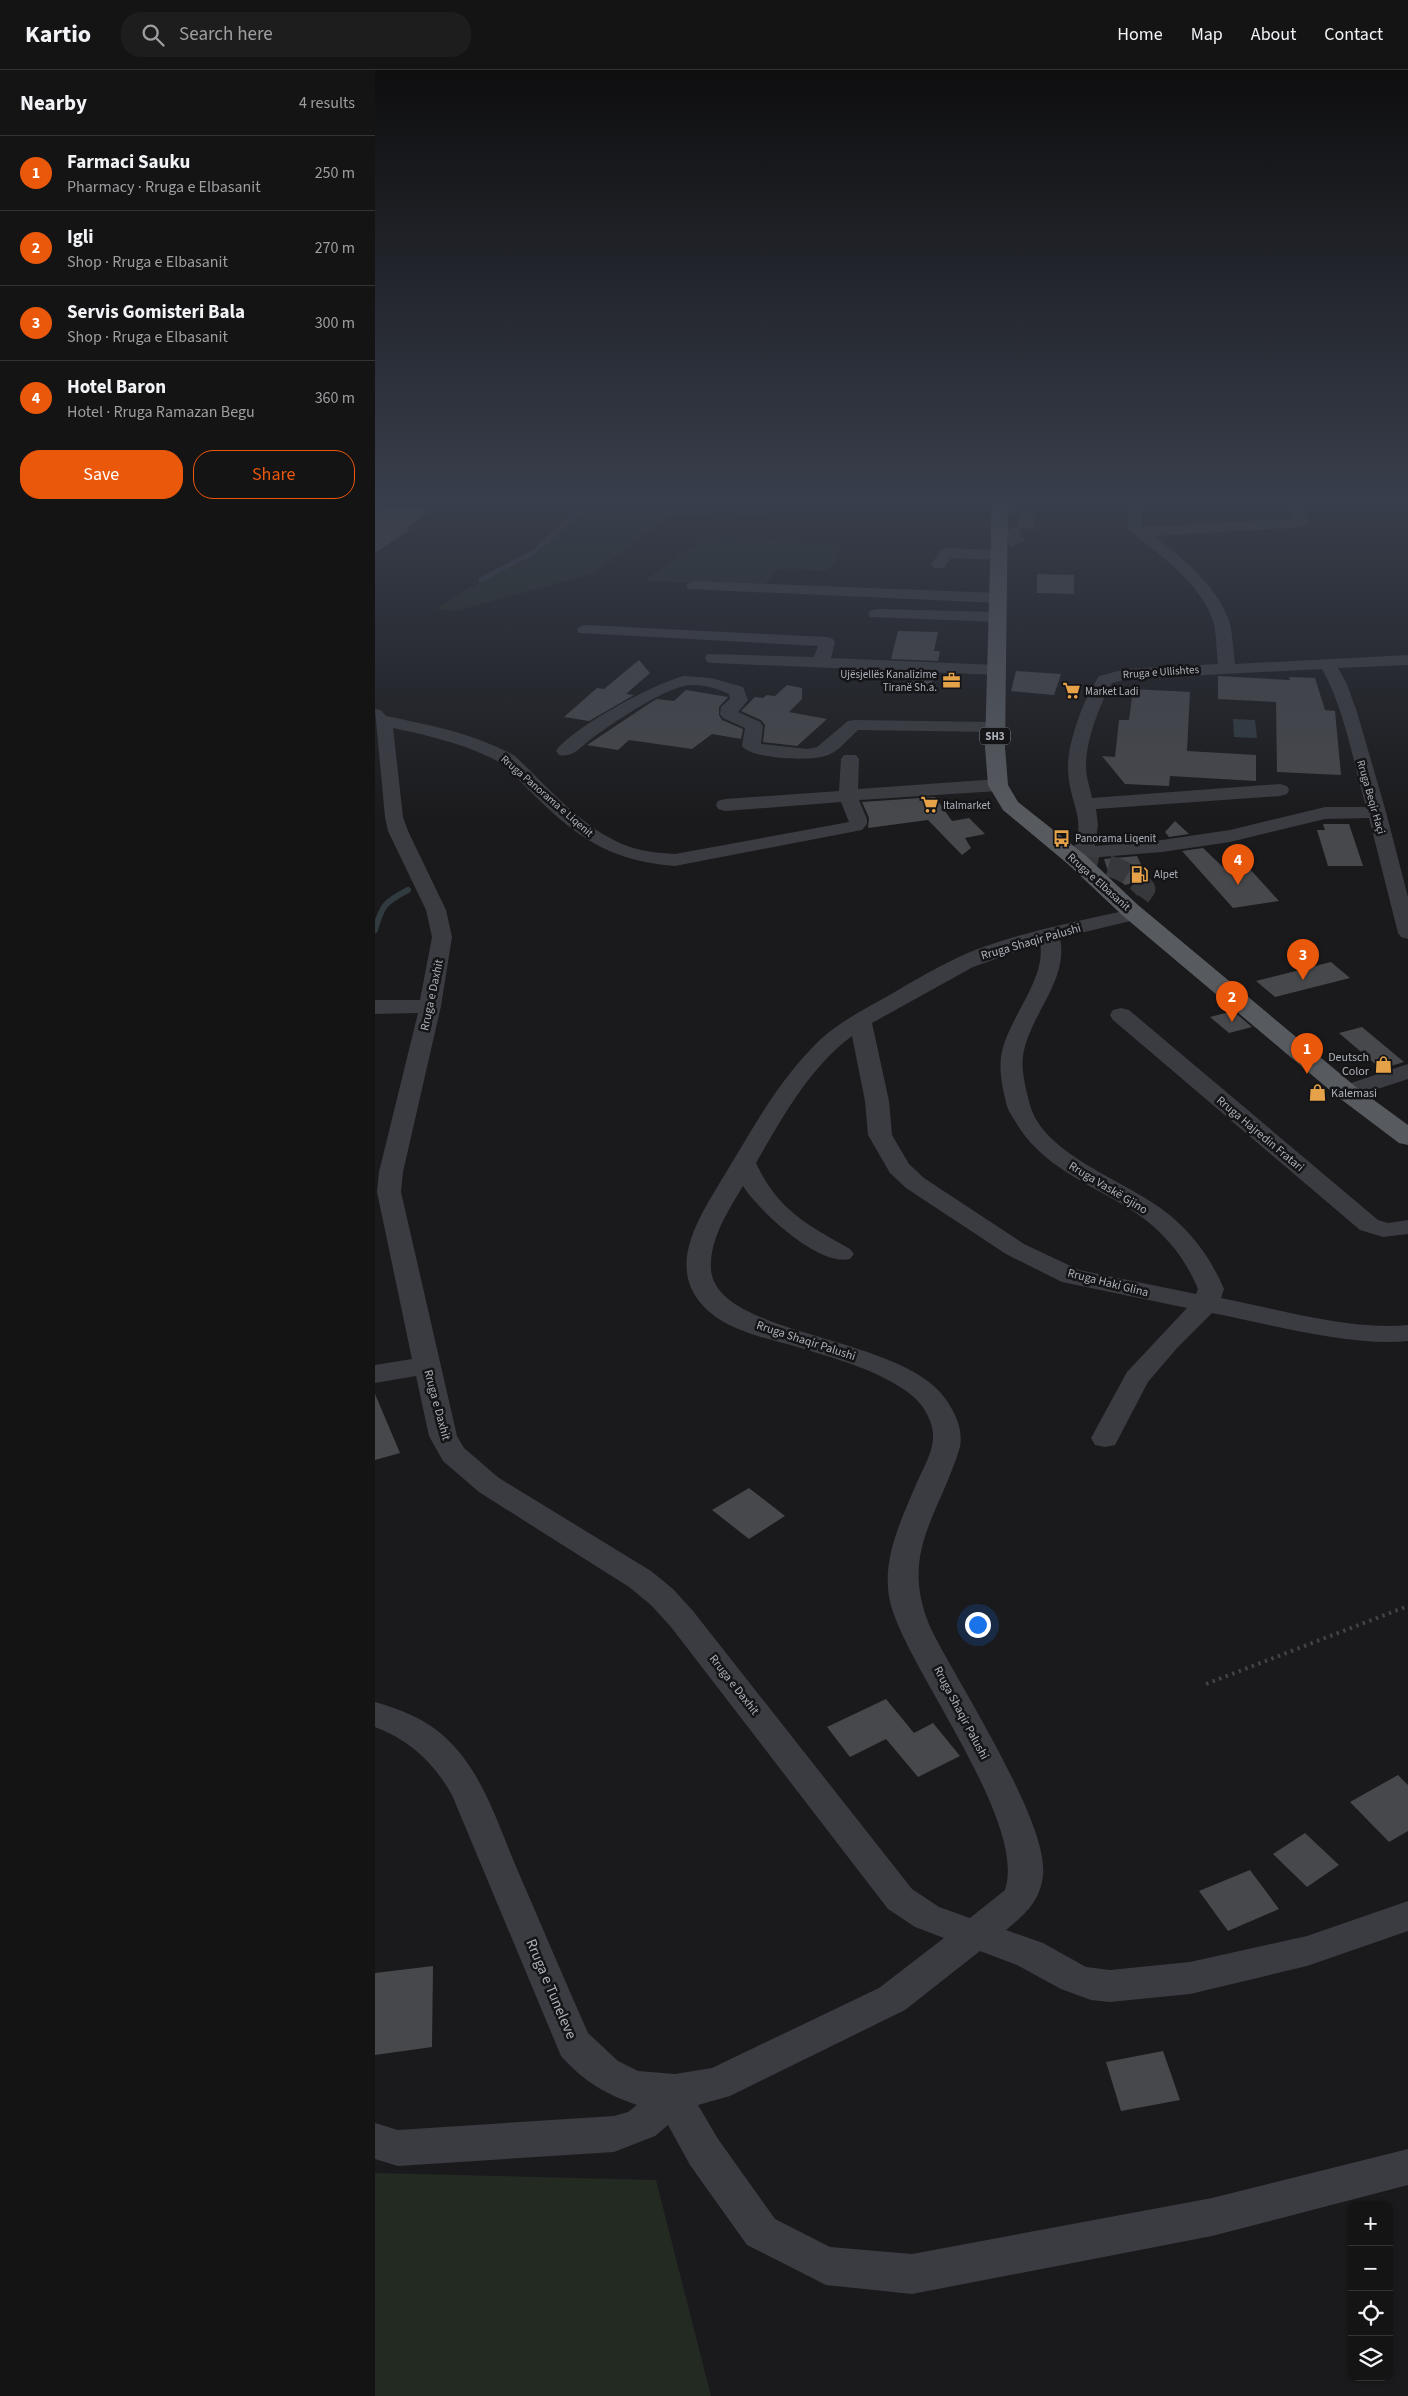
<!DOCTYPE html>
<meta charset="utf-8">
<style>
:root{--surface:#141415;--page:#1d1d1e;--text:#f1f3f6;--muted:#9d9ea0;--line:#333334;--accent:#ea580c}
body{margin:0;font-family:"Source Sans 3",sans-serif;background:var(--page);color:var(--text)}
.controls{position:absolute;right:15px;bottom:15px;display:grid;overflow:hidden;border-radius:10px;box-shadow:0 1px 4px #0004}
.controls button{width:45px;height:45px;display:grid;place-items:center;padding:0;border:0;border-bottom:1px solid var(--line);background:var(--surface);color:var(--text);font:25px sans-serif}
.you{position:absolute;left:602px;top:1554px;width:18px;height:18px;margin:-12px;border:4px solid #fff;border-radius:50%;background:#1a73e8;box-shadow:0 0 0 8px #1a73e833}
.badge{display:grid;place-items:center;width:32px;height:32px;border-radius:50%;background:var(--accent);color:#fff;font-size:16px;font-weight:700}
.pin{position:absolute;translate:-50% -41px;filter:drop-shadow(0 1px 2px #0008)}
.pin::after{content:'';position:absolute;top:26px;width:18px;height:15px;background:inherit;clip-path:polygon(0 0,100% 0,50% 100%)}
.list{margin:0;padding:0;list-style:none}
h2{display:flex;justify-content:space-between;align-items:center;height:65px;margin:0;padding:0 20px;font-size:21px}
h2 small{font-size:16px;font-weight:400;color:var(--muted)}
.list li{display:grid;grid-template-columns:32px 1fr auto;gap:15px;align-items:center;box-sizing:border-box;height:75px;padding:0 20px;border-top:1px solid var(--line)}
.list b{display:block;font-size:19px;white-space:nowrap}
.list p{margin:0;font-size:16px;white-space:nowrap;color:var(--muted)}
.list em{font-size:16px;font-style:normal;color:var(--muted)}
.actions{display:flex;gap:10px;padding:15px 20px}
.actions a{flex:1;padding:11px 0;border:1px solid var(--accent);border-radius:20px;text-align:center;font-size:18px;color:var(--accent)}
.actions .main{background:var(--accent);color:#fff}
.icon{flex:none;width:28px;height:28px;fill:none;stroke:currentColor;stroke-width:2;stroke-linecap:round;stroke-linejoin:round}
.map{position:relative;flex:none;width:1033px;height:2326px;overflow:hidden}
header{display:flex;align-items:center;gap:30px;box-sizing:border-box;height:70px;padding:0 25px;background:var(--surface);border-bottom:1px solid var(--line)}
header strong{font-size:24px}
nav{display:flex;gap:28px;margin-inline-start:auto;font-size:18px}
.search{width:350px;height:45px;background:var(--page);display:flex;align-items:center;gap:12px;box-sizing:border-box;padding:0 18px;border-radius:20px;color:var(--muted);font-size:19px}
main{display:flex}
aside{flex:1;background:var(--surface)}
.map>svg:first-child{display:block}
</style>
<header>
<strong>Kartio</strong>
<div class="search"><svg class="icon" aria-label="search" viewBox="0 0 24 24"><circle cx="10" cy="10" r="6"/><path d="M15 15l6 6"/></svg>Search here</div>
<nav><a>Home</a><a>Map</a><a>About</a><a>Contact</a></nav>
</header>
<main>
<aside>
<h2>Nearby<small>4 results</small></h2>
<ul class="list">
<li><span class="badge">1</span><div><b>Farmaci Sauku</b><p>Pharmacy · Rruga e Elbasanit</p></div><em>250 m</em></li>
<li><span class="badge">2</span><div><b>Igli</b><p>Shop · Rruga e Elbasanit</p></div><em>270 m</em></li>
<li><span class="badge">3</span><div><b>Servis Gomisteri Bala</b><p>Shop · Rruga e Elbasanit</p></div><em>300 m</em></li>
<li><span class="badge">4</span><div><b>Hotel Baron</b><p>Hotel · Rruga Ramazan Begu</p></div><em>360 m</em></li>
</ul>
<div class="actions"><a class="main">Save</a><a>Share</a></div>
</aside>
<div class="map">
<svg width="1033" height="2326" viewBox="0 0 1033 2326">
<rect width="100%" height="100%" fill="#1a1a1c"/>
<!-- green -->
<path fill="#222a22" d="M227 426H408L398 441 379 446 351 441 290 449 217 504 81 541 62 539 86 522 148 492Z
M347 466 466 475 461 491 453 501 412 499 400 501 389 516 269 511 328 469Z
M0 2103 281 2110 336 2326H0Z"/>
<!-- water -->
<path fill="#303a3f" d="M858 649 880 650 882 668 859 667Z"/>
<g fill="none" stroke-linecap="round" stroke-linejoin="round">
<!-- stream-far1 -->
<path stroke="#303a3f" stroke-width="5" d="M106 510 159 482 221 426"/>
<!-- stream -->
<path stroke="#303a3f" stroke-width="6" d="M0 860C7 835 10 832 33 820"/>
</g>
<!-- building -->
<path fill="#47484c" d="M0 435 56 440 31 459H36L0 483Z
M662 504 699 505V524L662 523Z
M523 561 563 562 559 581H565L563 591 516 589Z
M264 590 275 603 251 624 259 625 214 651 189 647 222 618 229 619Z
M641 601 686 604 679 625 636 621Z
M533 603 559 604 556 616 531 614Z
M843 606 915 610 914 607 940 608 950 640 960 641 966 705 902 702 901 632 843 629Z
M412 615 427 618V629L414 642 452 649 422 676 388 672 390 655 386 650 366 641 380 627 388 628 392 625 400 626Z
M758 619 815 622 812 681 881 685V711L795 706 794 716 750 714 727 686 740 687 744 650H754Z
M311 620 353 627 344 637V645L347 650 368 659 366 669 337 664 317 679 254 670 243 680 212 675 275 633 282 629 299 631Z
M560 727 577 751 594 748 610 764 590 768 596 778 587 785 553 750 493 758 494 748 487 732Z
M800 751 814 764 794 767 790 762Z
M948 754H974L988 796H953L942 760H950Z
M752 766 754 771 724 774 723 770V767Z
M828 778 851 800 873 797 904 831 858 838 807 781Z
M762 786 773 809 750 815 733 801 729 789Z
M956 892 975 908 900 927 881 911Z
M858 941 877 957 854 963 835 947Z
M987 957 1029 992 1006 999 964 963Z
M0 1324 25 1383 0 1390Z
M374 1418 410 1446 374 1469 337 1440Z
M511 1629 539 1663 558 1653 585 1686 543 1707 511 1669 475 1687 452 1657Z
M1023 1705 1033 1715V1761L1014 1772 975 1732Z
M930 1763 964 1795 932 1817 898 1784Z
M875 1800 904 1839 853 1861 824 1821Z
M58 1896 57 1977 0 1985V1903Z
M788 1981 805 2030 746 2041 731 1992Z"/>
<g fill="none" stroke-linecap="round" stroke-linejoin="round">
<!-- minor-tunnel-far1 -->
<path stroke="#37383c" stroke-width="16" stroke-dasharray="16 8" stroke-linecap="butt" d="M625 434 639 439 651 448V461L625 473"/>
<!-- minor-tunnel -->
<path stroke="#37383c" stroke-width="21" stroke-dasharray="21 11" stroke-linecap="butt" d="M702 790C729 794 752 797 770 819L755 840"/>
<!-- path -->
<path stroke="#414347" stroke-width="4" stroke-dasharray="2.5 4.5" stroke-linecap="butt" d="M831 1614 1033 1536"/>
<!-- minor -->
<path fill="#3b3c41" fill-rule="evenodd" d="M752 426H766L768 457 917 449 909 426H1033V432L926 435 933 453 926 457 779 466C807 488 840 514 853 548 858 562 858 579 860 594L1033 585V595L963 598 971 612 982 642 1011 742 1033 827V869L1026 867 1023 863 994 748 950 749 855 772 787 782 713 788 709 794 702 796 695 794 692 790C717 751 693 736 693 697 693 671 709 628 724 606L751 599 843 594C841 579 842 562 837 548 823 511 784 484 755 461L753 458ZM947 599C969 637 979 694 991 737H950L855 760 787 770 720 776 723 755 721 739 905 726 912 724 914 720 912 716 905 714 717 728C715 718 711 707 711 697 711 670 724 636 737 613L752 609Z
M571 478 625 480 633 485 625 490 576 488 569 498H559L556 495 566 480Z
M319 511 624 523 632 528 624 533 314 519 311 516 314 513Z
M501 539 624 542 630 544 632 547 630 550 624 552 495 547 493 544 495 541Z
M210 555 452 567 458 569 460 572 456 588 623 595 629 596 631 600 629 604 623 605 338 593 332 592 330 588 332 584 439 587 443 576 204 563 202 560 204 557Z
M309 606 336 608 368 617 373 630 363 642 385 652 388 656 386 674 433 679 442 677 473 651 479 650 620 652 626 653 629 657 626 661 620 662 483 660C474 668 464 681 453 685 438 692 376 689 367 676L370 658 348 648 345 644 346 637 355 629 354 624C341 618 324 613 309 616 283 622 238 653 216 669 206 677 197 688 184 685L181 681C198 657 280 613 309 606Z
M0 639 6 640 11 646C55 655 101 664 140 686 175 719 211 763 258 778 272 782 286 783 300 784L474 752 466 732 350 741 343 739 341 735 343 731 350 729 464 721 466 689 469 685H481L484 689 483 719 623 709 630 711 632 715 630 719 623 721 484 730 492 749V754L487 760 300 796C215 789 185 750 128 694 94 675 56 666 18 658L28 747 33 761 71 840 77 867 66 936 28 1102 26 1122 82 1366 89 1378 124 1408 276 1501 298 1519 318 1541 537 1819 564 1837 595 1848 630 1820C652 1753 539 1608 517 1539 503 1494 526 1451 543 1410 549 1397 557 1383 558 1369 559 1358 554 1346 547 1336 536 1321 517 1312 501 1304 477 1293 452 1286 426 1278 392 1268 347 1261 324 1231 296 1195 321 1153 341 1119 371 1071 397 1019 437 978 458 955 486 941 513 926 540 910 567 894 595 882 648 861 706 851 761 838L768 840 771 844 768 848 685 868C694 911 654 945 648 986 646 1002 651 1019 655 1035 668 1083 747 1110 784 1137 813 1157 835 1186 849 1219L846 1228C903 1239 976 1261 1033 1255V1271C976 1277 895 1254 837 1243L802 1278 773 1312 740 1375 730 1377 720 1375 716 1368 752 1302 812 1238 687 1212 631 1184 531 1118 515 1103 493 1065 490 1031 477 966C434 998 407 1048 381 1093 403 1140 431 1154 475 1179L479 1184 475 1189C444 1197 384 1141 368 1116 353 1141 334 1170 336 1200 343 1268 529 1264 572 1331 581 1345 588 1359 585 1377 564 1447 522 1484 557 1561 583 1613 674 1753 668 1805 665 1832 650 1844 631 1860L668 1873 711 1897 735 1900 815 1892 932 1866 1033 1831V1861L932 1896 815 1924 735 1932 716 1930 686 1919 642 1895 605 1881 530 1940 355 2026 323 2035 343 2069 400 2149 455 2177 537 2184 837 2128 1033 2079V2115L837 2166 537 2224 451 2215 372 2175 315 2095 293 2055 280 2066 239 2082 23 2096 0 2089V2053L23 2060 239 2046 253 2042 262 2035C228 2023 210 2012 186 1986L77 1725C59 1693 35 1670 0 1657V1632C27 1640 53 1650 73 1670 109 1705 123 1755 142 1799 166 1854 189 1909 213 1963L243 1991 263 2001 300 2004 337 1998 504 1918 569 1868 540 1857 513 1839 296 1557 276 1535 254 1517 104 1422 68 1391 54 1366 41 1306 0 1313V1295L37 1289 2 1122 4 1102 43 943 0 944V930H45L57 867 51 840 13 761 10 747ZM665 873C672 910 631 950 626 987 624 1003 628 1021 632 1036 634 1043 640 1050 643 1056 673 1103 726 1117 768 1148 793 1167 811 1190 823 1219L821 1224 704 1200 649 1174 549 1108 534 1094 517 1065 514 1031 497 953 598 897Z
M746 938 754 940 1003 1150 1013 1153 1033 1150V1164L1008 1167 985 1160 738 950 735 945 738 940Z
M1033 994V1009L972 1029 964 1027 961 1022 964 1017Z"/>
<!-- major -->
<path fill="#575a5f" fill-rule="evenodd" d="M617 426H633L630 677 633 715 643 732 710 785 763 835 981 1017 1033 1055V1075L1024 1073 963 1027 747 845 694 795 628 740 613 715 610 677Z"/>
</g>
<!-- sky -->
<linearGradient id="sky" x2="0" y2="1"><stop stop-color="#0e0e0f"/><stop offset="0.57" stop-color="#383e4b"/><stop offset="1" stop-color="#383e4b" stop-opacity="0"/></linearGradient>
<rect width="1033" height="751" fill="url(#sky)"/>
<!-- icons -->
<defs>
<symbol id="office-bare" viewBox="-9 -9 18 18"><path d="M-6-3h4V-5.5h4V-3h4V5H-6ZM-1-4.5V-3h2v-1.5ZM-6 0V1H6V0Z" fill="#e5a248" stroke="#151517" stroke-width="2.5" paint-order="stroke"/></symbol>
<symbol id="supermarket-bare" viewBox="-9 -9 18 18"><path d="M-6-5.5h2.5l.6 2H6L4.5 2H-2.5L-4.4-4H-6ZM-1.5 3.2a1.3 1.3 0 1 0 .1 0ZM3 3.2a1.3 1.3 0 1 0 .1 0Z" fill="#e5a248" stroke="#151517" stroke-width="2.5" paint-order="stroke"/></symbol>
<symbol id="bus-bare" viewBox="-9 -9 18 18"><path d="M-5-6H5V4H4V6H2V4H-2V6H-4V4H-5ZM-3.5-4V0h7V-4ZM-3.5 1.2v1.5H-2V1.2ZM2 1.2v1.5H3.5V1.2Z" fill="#e5a248" stroke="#151517" stroke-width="2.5" paint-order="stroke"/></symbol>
<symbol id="fuel-bare" viewBox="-9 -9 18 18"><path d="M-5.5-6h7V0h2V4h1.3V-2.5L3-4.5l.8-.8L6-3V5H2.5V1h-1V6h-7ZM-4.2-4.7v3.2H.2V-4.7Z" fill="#e5a248" stroke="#151517" stroke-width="2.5" paint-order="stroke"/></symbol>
<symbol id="shop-bare" viewBox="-9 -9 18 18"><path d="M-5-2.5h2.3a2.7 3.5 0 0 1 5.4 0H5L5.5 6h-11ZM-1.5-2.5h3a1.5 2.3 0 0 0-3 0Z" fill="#e5a248" stroke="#151517" stroke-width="2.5" paint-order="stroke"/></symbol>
</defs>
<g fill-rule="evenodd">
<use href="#office-bare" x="564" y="598" width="25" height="25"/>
<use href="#supermarket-bare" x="684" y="608" width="25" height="25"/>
<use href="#supermarket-bare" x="542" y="722" width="25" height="25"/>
<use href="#bus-bare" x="674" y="756" width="25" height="25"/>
<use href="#fuel-bare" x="752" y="792" width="25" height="25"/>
<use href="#shop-bare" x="996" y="982" width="25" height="25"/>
<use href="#shop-bare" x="930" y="1010" width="25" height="25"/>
</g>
<g text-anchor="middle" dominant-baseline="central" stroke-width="5" stroke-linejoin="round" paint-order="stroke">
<!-- far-street labels -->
<g font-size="11" fill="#adb2ba" stroke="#151517">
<text transform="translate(786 602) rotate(-4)">Rruga e Ullishtes</text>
<text transform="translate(172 726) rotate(41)">Rruga Panorama e Liqenit</text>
<text transform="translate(996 727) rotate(74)">Rruga Beqir Haçi</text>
<text transform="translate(724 812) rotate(42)">Rruga e Elbasanit</text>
</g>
<!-- far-poi labels -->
<g font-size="11" fill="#adb2ba" stroke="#151517" text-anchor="start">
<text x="562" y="604" text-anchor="end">Ujësjellës Kanalizime<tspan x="562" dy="13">Tiranë Sh.a.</tspan></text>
<text x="710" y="621">Market Ladi</text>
<text x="568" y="735">Italmarket</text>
<text x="700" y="768">Panorama Liqenit</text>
<text x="779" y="804">Alpet</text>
</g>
<!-- shield labels -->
<rect fill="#151517" stroke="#7f8389" stroke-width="1" x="605" y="657.5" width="30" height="17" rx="4"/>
<g font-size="11" font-weight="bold" fill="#adb2ba">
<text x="620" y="666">SH3</text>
</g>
<!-- street labels -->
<g font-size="12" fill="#adb2ba" stroke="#151517">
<text transform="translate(656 872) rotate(-16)">Rruga Shaqir Palushi</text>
<text transform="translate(57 925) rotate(-78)">Rruga e Daxhit</text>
<text transform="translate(885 1064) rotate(40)">Rruga Hajredin Fratari</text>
<text transform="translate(733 1118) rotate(31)">Rruga Vaskë Gjino</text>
<text transform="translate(733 1213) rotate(14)">Rruga Haki Glina</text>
<text transform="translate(431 1271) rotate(18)">Rruga Shaqir Palushi</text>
<text transform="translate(62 1335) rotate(75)">Rruga e Daxhit</text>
<text transform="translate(359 1615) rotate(52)">Rruga e Daxhit</text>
<text transform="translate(586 1643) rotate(62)">Rruga Shaqir Palushi</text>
</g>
<!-- poi labels -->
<g font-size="12" fill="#adb2ba" stroke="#151517" text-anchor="end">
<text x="994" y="987">Deutsch<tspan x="994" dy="14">Color</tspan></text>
<text x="956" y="1023" text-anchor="start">Kalemasi</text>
</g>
<!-- near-street labels -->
<g font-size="15" fill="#adb2ba" stroke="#151517">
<text transform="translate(176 1919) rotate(67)">Rruga e Tuneleve</text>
</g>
</g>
</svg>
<div class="controls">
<button>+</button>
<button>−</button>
<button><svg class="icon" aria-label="locate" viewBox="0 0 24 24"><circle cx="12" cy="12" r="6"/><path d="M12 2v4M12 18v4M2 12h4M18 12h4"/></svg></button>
<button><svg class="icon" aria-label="layers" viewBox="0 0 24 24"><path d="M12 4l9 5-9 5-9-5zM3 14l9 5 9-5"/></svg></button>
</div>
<div class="you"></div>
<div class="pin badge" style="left:932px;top:1004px">1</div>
<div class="pin badge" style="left:857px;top:952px">2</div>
<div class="pin badge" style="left:928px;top:910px">3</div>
<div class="pin badge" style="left:863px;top:815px">4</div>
</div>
</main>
